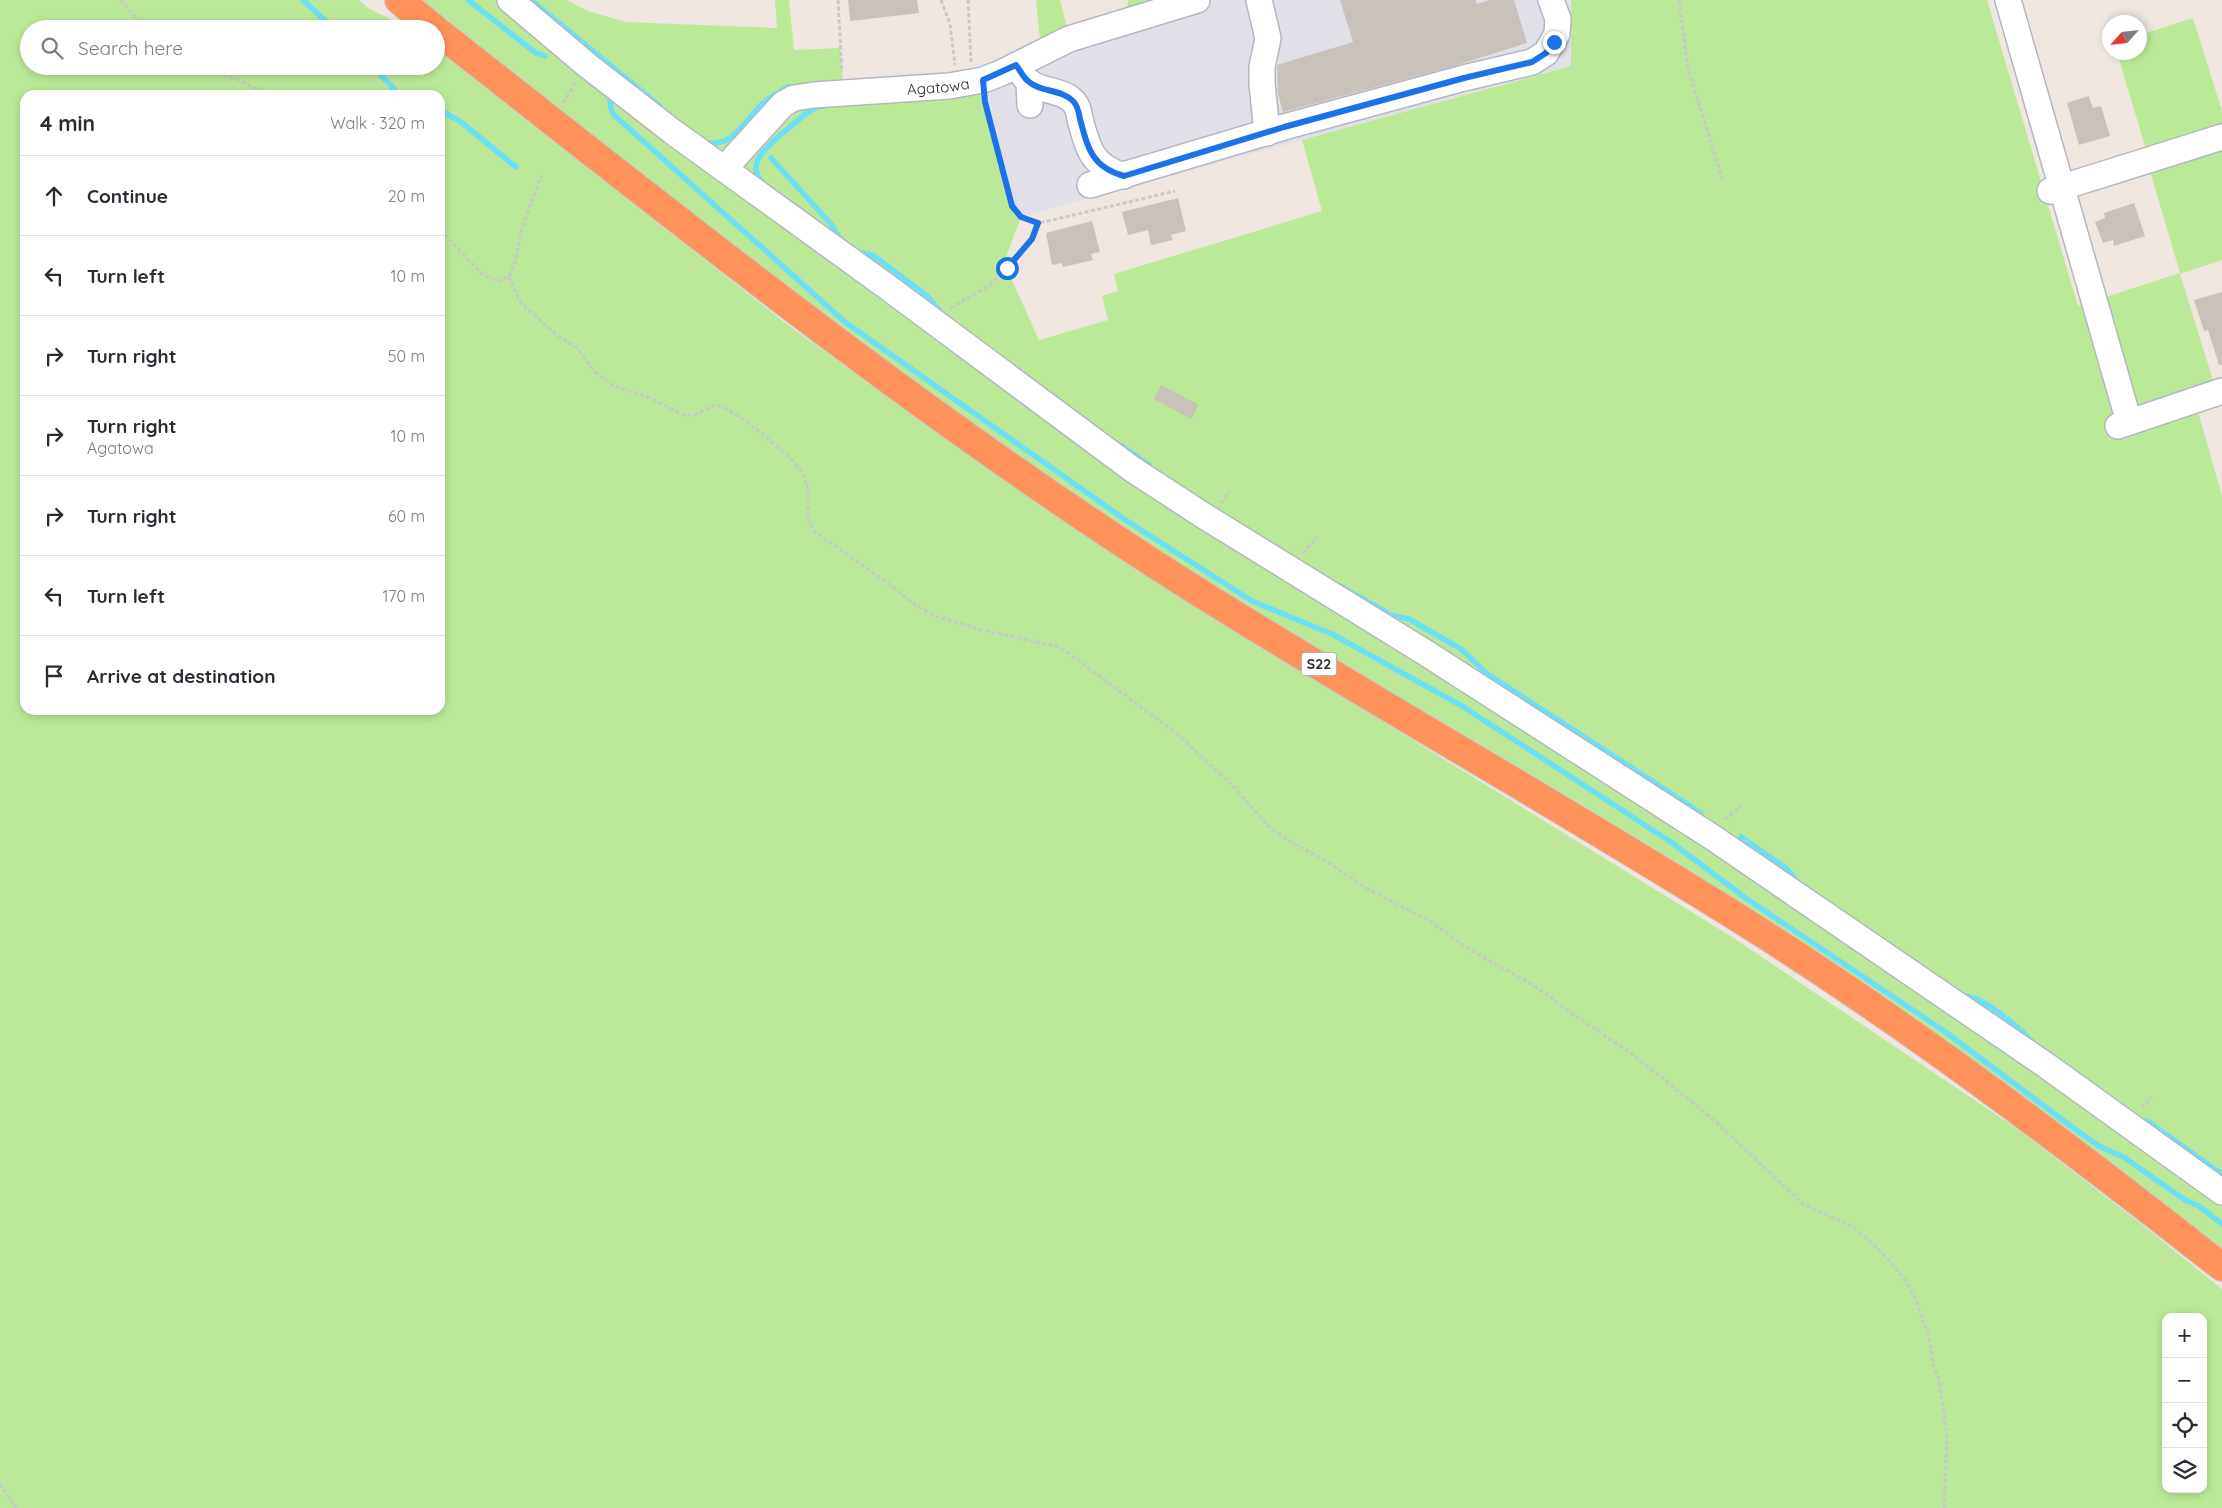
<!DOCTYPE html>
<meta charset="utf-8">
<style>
:root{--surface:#fff;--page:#f2f2f3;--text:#2b2b33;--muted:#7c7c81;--line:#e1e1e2}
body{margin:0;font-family:Quicksand,sans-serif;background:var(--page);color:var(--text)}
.controls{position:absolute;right:15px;bottom:15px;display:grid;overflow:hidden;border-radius:10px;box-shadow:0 2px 8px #0003}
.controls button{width:45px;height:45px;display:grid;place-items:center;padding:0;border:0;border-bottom:1px solid var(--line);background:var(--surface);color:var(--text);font:25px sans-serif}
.compass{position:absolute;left:2102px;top:15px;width:45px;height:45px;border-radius:50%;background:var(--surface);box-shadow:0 2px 8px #0003;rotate:243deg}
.stop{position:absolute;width:15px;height:15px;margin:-11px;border:4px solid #1a73e8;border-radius:50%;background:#fff}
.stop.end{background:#1a73e8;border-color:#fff;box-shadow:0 1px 5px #0008}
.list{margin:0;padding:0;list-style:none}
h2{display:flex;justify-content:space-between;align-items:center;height:65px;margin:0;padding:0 20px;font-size:21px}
h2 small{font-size:16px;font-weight:400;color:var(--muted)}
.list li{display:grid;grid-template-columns:32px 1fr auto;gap:15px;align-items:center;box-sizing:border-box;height:80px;padding:0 20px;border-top:1px solid var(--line)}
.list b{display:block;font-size:19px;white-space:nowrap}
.list p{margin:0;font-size:16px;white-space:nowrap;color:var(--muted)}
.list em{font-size:16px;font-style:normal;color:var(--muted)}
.icon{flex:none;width:28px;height:28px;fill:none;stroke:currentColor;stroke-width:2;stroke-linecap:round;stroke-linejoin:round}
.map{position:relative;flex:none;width:2222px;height:1508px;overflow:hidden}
.search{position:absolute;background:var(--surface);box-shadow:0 2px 8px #0003;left:20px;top:20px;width:425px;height:55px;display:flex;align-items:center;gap:12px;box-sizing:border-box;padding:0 18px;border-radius:28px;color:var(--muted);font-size:19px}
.panel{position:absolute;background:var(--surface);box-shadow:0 2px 8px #0003;left:20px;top:90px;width:425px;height:625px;border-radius:15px}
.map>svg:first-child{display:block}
</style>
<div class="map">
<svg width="2222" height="1508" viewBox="0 0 2222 1508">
<rect width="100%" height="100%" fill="#efe6df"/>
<!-- industrial -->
<path fill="#e1dfe8" d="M1197 0H1571V66L1021 217 1012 206 985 102 983 80Z"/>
<!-- green -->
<path fill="#bce998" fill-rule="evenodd" d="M0 0H359L368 8 410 29H29V66H436V49L788 325 909 412 1157 582 1732 937 2019 1130 2145 1227 2222 1289V1508H0ZM25 95H440V710H25ZM2166 1317H2203V1489H2166Z
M422 0H567L588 11 626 22 777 28 775 0H789L794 50 840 48 844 93 983 80 985 102 1012 206 1021 217 1004 262 1039 340 1108 320 1102 296 1118 291 1114 274 1322 211 1302 140 1571 66V0H1987L2078 306 2180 273 2147 161 2149 159 2117 53 2140 52V35L2193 18 2222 111V260L2180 274 2217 393 2195 401 2222 496V1251C2092 1149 1961 1047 1823 956 1580 796 1323 660 1081 499 851 347 638 170 422 0Z
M1036 0H1060L1067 28 1127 11 1128 0H1197L1040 40Z"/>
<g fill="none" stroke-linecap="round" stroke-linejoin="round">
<!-- stream -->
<path stroke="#6ce0f7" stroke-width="5.5" d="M303 0 334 29
M468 0 536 53 545 56
M531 0 660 106
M372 66 398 93 407 95
M610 101 611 109 614 115 845 322 1127 521 1252 601 1332 634 1462 706 1671 842 1747 899 1944 1031 2080 1133 2099 1146 2125 1158 2185 1200 2199 1206 2222 1224
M440 110 461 122 516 167
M704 142C731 150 746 120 762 104 770 97 779 92 788 87
M771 158 831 224 842 242
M763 183C741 162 776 139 791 126 801 118 811 107 824 106
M855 251 874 256 927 296 940 311
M1122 446 1149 465
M1340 586 1391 615 1409 619 1461 649 1486 673 1701 813
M1741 837 1786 868 1801 886
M1961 994C1966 997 1972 997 1977 999 1993 1007 2027 1032 2036 1047
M2147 1121 2222 1174"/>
</g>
<!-- building -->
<path fill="#c8c2ba" d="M848 0H917L919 13 850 21Z
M1340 0H1476V4L1490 0H1514L1527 43 1454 66 1283 112 1278 94 1277 65 1353 42Z
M2089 96 2093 108 2101 106 2110 136 2079 145 2067 103Z
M1178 198 1186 231 1171 235 1173 240 1151 245 1148 230 1128 235 1122 212Z
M2134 203 2145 236 2114 246 2113 240 2103 243 2095 222 2105 218 2104 213Z
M1092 221 1100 252 1091 254 1093 260 1063 267 1062 263 1052 265 1046 233Z
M2222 292V365H2219L2208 330 2204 331 2194 300Z
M1161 385 1199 405 1191 419 1154 399Z"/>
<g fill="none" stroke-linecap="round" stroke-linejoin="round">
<defs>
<g id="minor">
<path d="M510 0 587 65 673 132 886 286 1132 469 1201 514 1426 653 1712 837 2047 1066 2222 1192"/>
<path d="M1259 0 1268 38 1262 67V83L1267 133"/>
<path d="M2008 0 2129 422"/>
<path d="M1016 65C1020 70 1023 77 1028 81 1040 92 1061 89 1073 101 1078 106 1079 113 1080 119 1088 149 1092 166 1124 176"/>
<path d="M1029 82 1030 105"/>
<path id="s1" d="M724 169 783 104 794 98 814 95 949 86 983 80 1001 73 1069 39 1197 0"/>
<path d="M1090 185 1284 127 1464 78 1532 62 1546 53 1557 34 1558 19 1551 0"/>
<path d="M2050 191 2222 137"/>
<path d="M2118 426 2222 391"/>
</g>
<path id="highway" d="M399 0 435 29
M436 30C683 224 926 420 1192 588 1380 706 1575 814 1762 933 1922 1035 2073 1150 2222 1267"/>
</defs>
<!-- minor casing -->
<use href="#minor" stroke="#b3b7c1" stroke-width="28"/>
<!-- highway casing -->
<use href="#highway" stroke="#c8c8c8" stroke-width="30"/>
<!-- path -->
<path stroke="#c8c8c8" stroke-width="3" stroke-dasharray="4 2.5" stroke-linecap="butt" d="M120 0 147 29
M838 0 842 72
M941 0 950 24 955 65
M968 0 971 62
M1679 0 1688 69 1723 181
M206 66 271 95
M985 101 1012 206C1018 219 1031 224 1044 222L1175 191
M563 103 576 82
M440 230 484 276 497 281 509 277 515 262 522 229 541 176
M509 277 520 302 558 336 576 347 595 372 614 386 650 398 686 416 696 414 712 406H722L743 419 760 432 789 457 803 473 808 489V520L815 532 893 587 911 602 932 615 982 630 1060 647 1176 733 1234 787 1267 825 1292 843 1323 859 1366 888 1433 923 1470 950 1528 982 1550 997 1564 1008 1635 1056 1688 1099 1716 1122 1803 1204 1851 1226 1864 1236 1890 1261 1905 1280 1914 1295 1929 1337 1934 1367 1939 1379 1947 1435 1944 1508
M950 308 989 286 1032 239 1038 223
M1221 503 1229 491
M1303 553 1317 537
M1725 820 1741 806
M2142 1108 2152 1097
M0 1484 16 1508"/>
<!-- minor -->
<use href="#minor" stroke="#fff" stroke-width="25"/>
<!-- highway -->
<use href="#highway" stroke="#ff915a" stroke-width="28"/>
</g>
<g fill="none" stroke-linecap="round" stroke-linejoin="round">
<!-- route -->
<path stroke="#1a73e8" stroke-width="6" d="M1007 268 1032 239 1038 223 1021 217 1012 206 985 102 983 80 1016 65C1020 70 1023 77 1028 81 1039 92 1061 89 1073 101 1078 106 1079 113 1080 119 1088 149 1092 167 1124 176L1284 127 1464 78 1532 62 1546 53 1554 42"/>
</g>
<g text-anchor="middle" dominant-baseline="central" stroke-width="5" stroke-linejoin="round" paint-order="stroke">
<!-- shield labels -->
<rect fill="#fff" stroke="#6c6c6c" stroke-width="1" x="1301.5" y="652.5" width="35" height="23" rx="4"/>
<g font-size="14" font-weight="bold" fill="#2d2d2d">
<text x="1319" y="664">S22</text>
</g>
<!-- street labels -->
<g font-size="15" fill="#2d2d2d" stroke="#fff">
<text stroke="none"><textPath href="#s1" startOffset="245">Agatowa</textPath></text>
</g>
</g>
</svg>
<div class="controls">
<button>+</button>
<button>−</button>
<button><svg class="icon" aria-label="locate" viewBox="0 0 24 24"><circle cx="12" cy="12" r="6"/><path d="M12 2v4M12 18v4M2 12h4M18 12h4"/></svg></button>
<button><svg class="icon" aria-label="layers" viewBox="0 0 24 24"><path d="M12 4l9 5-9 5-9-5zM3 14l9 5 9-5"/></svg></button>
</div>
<svg class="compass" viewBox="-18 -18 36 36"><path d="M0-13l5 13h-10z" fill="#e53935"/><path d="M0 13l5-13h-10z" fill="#7c7c81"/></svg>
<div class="stop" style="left:1007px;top:268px"></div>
<div class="stop end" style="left:1554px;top:42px"></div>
<div class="search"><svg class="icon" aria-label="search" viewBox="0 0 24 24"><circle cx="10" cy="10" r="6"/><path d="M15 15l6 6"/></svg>Search here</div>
<section class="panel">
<h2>4 min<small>Walk · 320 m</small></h2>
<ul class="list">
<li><svg class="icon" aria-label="ahead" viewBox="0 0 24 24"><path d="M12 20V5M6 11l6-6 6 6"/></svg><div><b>Continue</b></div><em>20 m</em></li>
<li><svg class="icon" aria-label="left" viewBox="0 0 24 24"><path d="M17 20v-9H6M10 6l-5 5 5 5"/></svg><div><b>Turn left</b></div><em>10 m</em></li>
<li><svg class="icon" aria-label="right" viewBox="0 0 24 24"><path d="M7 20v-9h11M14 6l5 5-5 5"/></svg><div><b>Turn right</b></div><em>50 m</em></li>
<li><svg class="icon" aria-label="right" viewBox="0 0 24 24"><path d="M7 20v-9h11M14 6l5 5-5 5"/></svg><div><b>Turn right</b><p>Agatowa</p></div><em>10 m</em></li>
<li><svg class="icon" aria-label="right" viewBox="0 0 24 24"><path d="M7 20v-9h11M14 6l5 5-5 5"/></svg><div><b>Turn right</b></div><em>60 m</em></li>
<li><svg class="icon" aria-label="left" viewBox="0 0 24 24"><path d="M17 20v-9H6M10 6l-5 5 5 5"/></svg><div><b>Turn left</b></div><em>170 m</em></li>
<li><svg class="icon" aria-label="arrive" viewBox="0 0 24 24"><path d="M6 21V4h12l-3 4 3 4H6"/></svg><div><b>Arrive at destination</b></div></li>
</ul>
</section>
</div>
